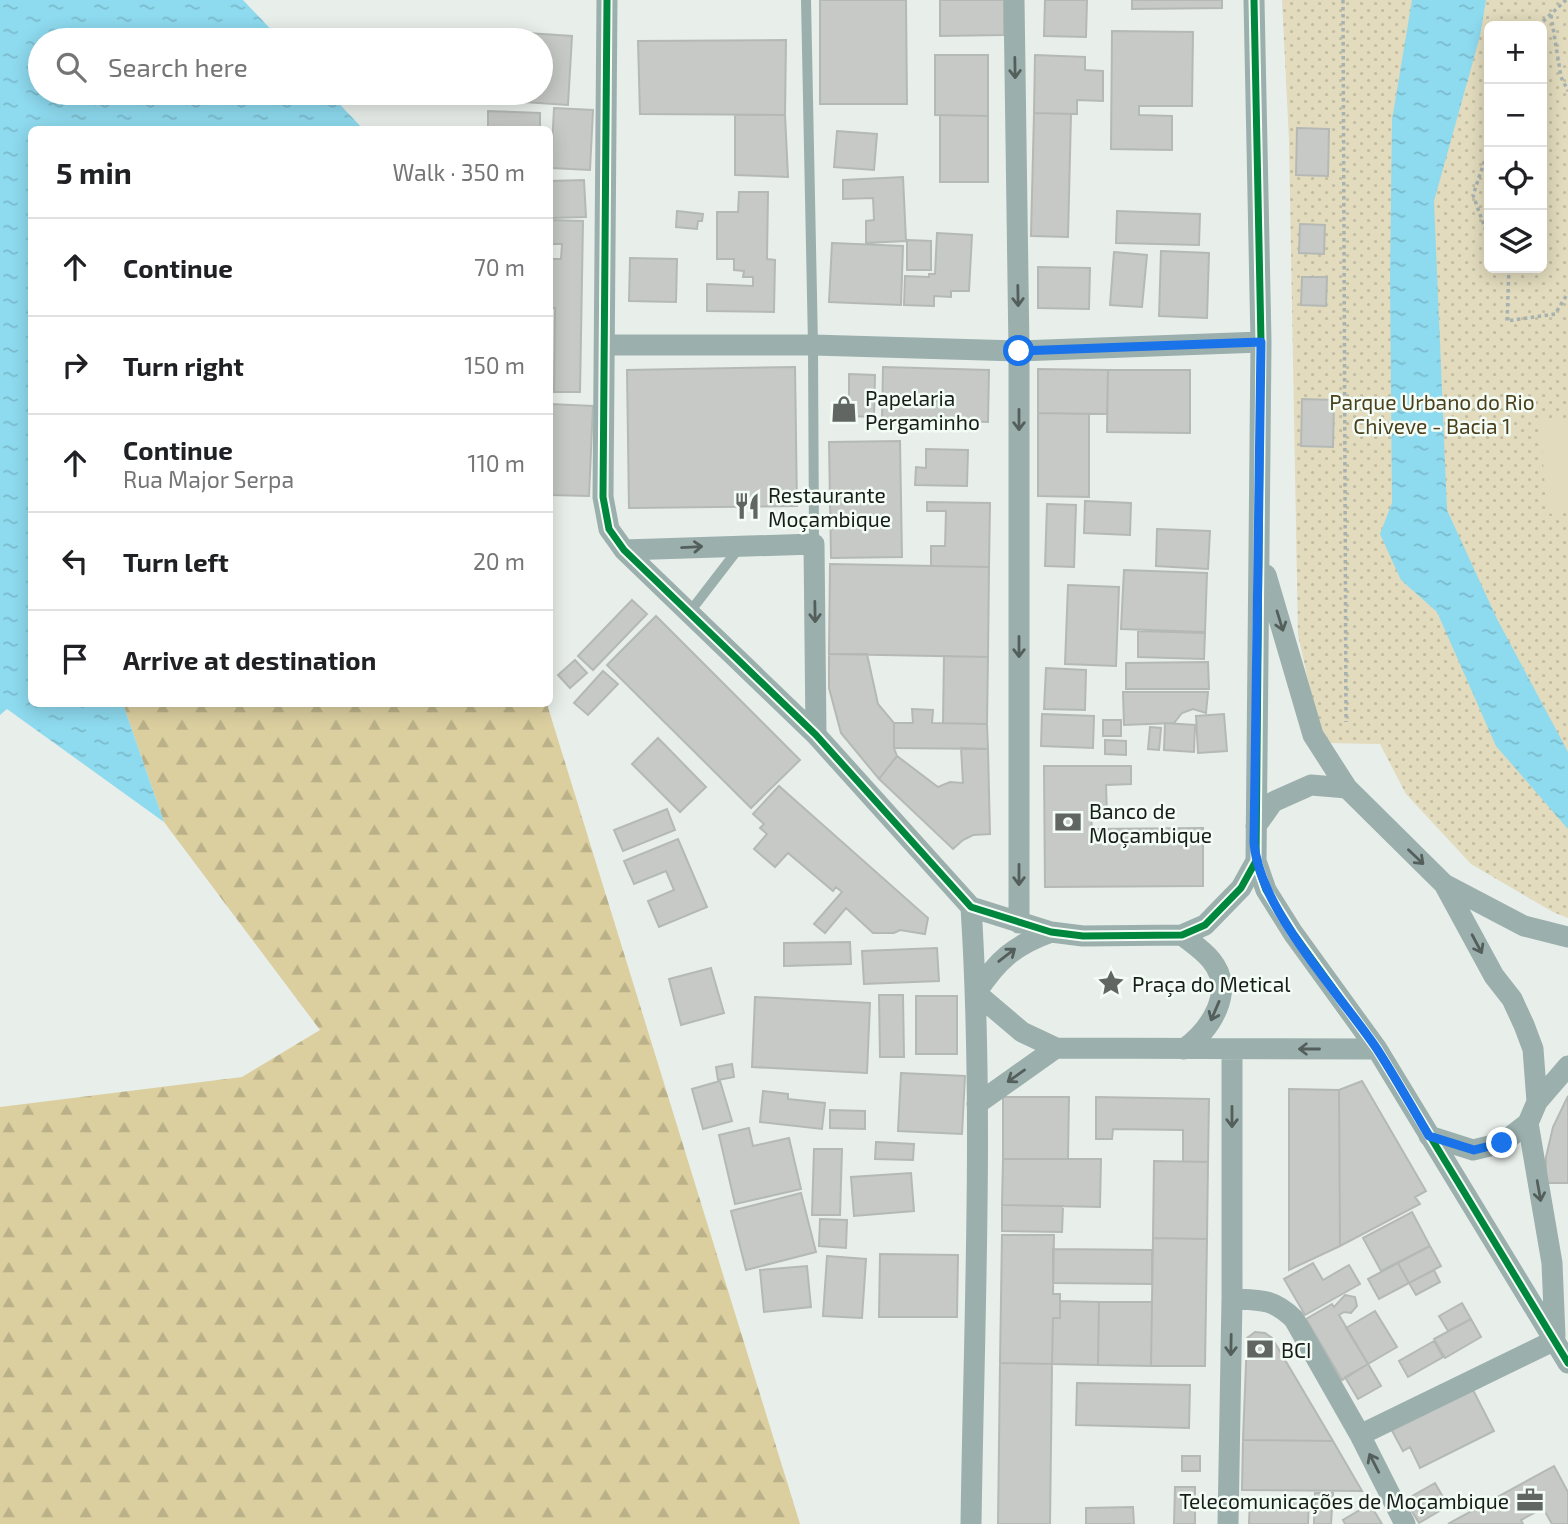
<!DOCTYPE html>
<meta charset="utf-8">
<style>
:root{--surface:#fff;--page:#f2f2f2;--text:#202124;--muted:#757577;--line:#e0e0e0}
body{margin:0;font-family:"Exo 2",sans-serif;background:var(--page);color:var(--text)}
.controls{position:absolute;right:21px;top:21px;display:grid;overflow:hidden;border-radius:10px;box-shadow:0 4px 18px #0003}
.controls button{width:63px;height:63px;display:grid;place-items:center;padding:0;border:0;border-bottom:2px solid var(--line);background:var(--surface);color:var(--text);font:35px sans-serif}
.stop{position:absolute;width:21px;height:21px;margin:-16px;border:5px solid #1a73e8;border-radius:50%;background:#fff}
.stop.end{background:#1a73e8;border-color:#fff;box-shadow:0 2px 7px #0008}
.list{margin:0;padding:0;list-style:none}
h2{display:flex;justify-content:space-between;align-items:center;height:91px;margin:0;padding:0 28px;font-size:30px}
h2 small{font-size:23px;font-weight:400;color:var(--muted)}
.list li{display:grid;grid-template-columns:46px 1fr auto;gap:21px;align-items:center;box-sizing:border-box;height:98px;padding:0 28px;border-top:2px solid var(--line)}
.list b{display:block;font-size:26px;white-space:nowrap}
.list p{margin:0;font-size:23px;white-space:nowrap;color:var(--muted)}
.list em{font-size:23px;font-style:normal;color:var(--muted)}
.icon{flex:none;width:38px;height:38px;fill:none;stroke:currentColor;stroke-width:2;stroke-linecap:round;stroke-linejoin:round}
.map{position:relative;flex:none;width:1568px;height:1524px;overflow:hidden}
.search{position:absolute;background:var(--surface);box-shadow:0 4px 18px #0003;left:28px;top:28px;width:525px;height:77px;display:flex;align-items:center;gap:18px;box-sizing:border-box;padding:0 24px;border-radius:38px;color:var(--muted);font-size:26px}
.panel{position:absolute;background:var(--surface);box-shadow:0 4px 18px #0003;left:28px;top:126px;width:525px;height:581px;border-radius:10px}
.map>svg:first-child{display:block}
</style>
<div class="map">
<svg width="1568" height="1524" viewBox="0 0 1568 1524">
<defs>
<pattern id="forest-firs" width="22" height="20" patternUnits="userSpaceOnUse" patternTransform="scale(1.75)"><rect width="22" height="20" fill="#dbcfa0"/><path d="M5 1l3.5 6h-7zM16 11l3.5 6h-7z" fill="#bbb189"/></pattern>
<pattern id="park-dots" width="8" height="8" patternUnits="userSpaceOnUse" patternTransform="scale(1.75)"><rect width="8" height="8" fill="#e2dbbd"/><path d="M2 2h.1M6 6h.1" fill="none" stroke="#c1bca2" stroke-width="1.8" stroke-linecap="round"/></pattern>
<pattern id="water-ripples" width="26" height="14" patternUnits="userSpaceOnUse" patternTransform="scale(1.75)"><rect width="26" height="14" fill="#8edaef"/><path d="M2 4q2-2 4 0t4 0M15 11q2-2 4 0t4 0" fill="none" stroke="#7abbcc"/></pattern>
</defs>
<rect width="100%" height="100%" fill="#e8eeea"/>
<!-- forest -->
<path fill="url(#forest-firs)" d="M123 704H547L800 1524H0V1107L242 1077 320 1030 164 822Z"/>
<!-- park -->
<path fill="url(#park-dots)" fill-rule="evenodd" d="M1282 0H1568V918L1553 912 1471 864 1406 794 1380 744 1327 743 1316 716 1298 635 1289 140ZM1489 26H1542V268H1489Z"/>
<!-- garden -->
<path fill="#e2dbbd" d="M1568 420V513L1547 514 1540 422Z"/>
<!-- water -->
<path fill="url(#water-ripples)" d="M0 0H243L281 40H40V93H329L363 129 32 130V704H123L164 822 7 709 0 715Z
M1412 0H1486L1480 36 1434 201 1447 510 1497 619 1568 752V829L1496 746 1437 612 1401 580 1380 534 1392 503 1390 276 1392 120Z"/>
<!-- building -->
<path fill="#c6c9c6" stroke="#b5b9b5" stroke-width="2" d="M820 0H906L907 104H820Z
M940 0H1004V35L940 36Z
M1045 0H1087L1086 37 1044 36Z
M1132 0H1222V8L1132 9Z
M484 30 572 36 568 105 480 99V93H541V40H483Z
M1112 31 1193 32 1192 106H1139V115L1172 116V150L1111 149Z
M786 40 785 115 640 114 638 41Z
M935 55H988V116L935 115Z
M1035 55 1085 57V70L1103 71V101L1077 100V114L1034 113Z
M554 108 593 110 590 170 551 168Z
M488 111 540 113V130H488Z
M1034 113 1071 114 1068 237 1031 236Z
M735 115H785L788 177 735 175Z
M940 115 988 116V182H940Z
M1297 128 1329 129 1328 176 1296 175Z
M837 131 877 134 874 170 834 167Z
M903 177 906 241 866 243V221L874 220 873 198 843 199V180Z
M584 180 586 217 550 218V181Z
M739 192H768L767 259 775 260 774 312 707 311V284L753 286V277H743L744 271 734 270V259H717V212H738Z
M677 211 703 214 702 221H698L697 229 676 227Z
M1117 211 1200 214 1199 245 1116 243Z
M550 220 583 221 580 392H554L555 308H550V259H561L562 244H550Z
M1300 224 1325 225 1324 254 1299 253Z
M937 233 972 235 969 291H951V297L934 296V306L904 305 905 276 929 277V274H935Z
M907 240 931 241V270H907Z
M832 243 903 246 901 305 829 302Z
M1161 251 1209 253 1207 318 1159 316Z
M1114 252 1147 255 1142 307 1110 305Z
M630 258 677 259 676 302 629 301Z
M1038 267 1090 268 1089 309 1038 308Z
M1302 277H1327L1326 306 1301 305Z
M795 367 797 506 629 508 627 370Z
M883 367 989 370 988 422 882 419Z
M1038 369 1108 370 1107 414 1038 413Z
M1108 370H1190V433L1107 432Z
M849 374 875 375 874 417 849 416Z
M1302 399 1334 400 1333 447 1301 446Z
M550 404 593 406 589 496 550 495Z
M1038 413 1089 414V497L1038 496Z
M900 441 902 557 831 558 829 442Z
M926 449 968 450 967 486 915 485 916 467 926 468Z
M1085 501 1131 503 1130 535 1084 533Z
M927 502 990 503 989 567 931 566V546H945L946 511H927Z
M1047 504 1076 505 1074 567 1045 566Z
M1157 529 1210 531 1208 569 1156 566Z
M830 564 989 567 988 657 829 654Z
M1124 570 1207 573 1205 632 1121 629Z
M1068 585 1119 587 1116 666 1065 664Z
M632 600 647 614 593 670 578 656Z
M656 616 800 760 751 808 607 665Z
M1138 631 1205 633 1204 659 1138 657Z
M829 654H867L878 704 894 723V748L897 756 879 779 841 733 829 688Z
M944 656 988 657 987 724 943 723Z
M575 660 587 673 570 688 558 675Z
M1208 662 1209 689H1126V663Z
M1046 668 1086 670 1085 710 1044 709Z
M603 671 618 684 588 715 574 703Z
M1123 692H1208L1206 713 1193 709 1182 713 1174 723 1124 725Z
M912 709 933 710 932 723 987 724 988 749 894 748V723H913Z
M1042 714 1094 716 1093 748 1041 746Z
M1224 714 1227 751 1198 753 1196 716Z
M1103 720H1121V736H1103Z
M1165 723 1195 725 1194 752 1164 750Z
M1150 727 1161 728 1159 750 1148 749Z
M658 738 706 787 680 812 632 764Z
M1105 740 1126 741V755L1105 754Z
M961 748 988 749 990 834 973 835 963 840 953 849 879 779 897 756 938 787 950 782 963 783Z
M1044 766H1131V784L1106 785 1107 815H1091L1092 829 1203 828V886L1045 887Z
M779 786 928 918 925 934 900 930 894 933H873L846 908 825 933 814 924 842 892 836 887 833 891 788 853 775 867 754 849 767 834 760 828 764 824 753 814Z
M667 809 675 830 623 851 614 830Z
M678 839 707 907 659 927 648 901 674 890 666 871 634 884 624 861Z
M850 942 851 964 784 966V943Z
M937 948 939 981 864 984 862 951Z
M711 968 724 1013 681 1025 669 979Z
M879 995H903L904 1057H880Z
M916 996H957V1054H916Z
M755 997 870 1003 867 1073 752 1067Z
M732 1064 734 1077 718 1080 716 1067Z
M901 1073 965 1076 962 1134 898 1131Z
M720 1081 732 1121 703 1129 692 1089Z
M1362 1081 1426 1191 1415 1197 1420 1204 1340 1246 1339 1090Z
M1289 1089 1339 1090 1340 1246 1289 1270Z
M763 1091 788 1094V1099L825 1103 822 1129 760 1122Z
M1568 1096V1183H1546V1157L1553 1127Z
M1003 1097H1069L1068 1159H1003Z
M1096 1097 1209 1099 1208 1162H1183V1130L1113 1129 1112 1139H1096Z
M830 1110 865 1111V1129L830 1128Z
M749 1128 753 1146 789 1138 801 1189 735 1204 719 1135Z
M876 1142 914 1144 913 1160 875 1159Z
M814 1149H842L840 1215H812Z
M1003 1159H1101L1100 1207 1002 1205Z
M1154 1161 1208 1162 1207 1239 1153 1238Z
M911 1173 914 1211 854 1216 851 1177Z
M801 1193 816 1252 746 1270 731 1211Z
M1002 1205 1063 1206 1062 1232 1002 1231Z
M1412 1212 1430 1246 1381 1271 1363 1238Z
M820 1219 847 1220 846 1248 819 1246Z
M1002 1235H1054L1053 1294H1060V1318H1053L1052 1364 1000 1363Z
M1153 1238 1207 1239 1205 1366H1151Z
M1430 1246 1441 1266 1409 1283 1398 1263Z
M1053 1249 1152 1250V1284L1053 1283Z
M880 1254 958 1255 957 1317H879Z
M827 1256 866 1259 862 1318 823 1316Z
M1313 1263 1323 1280 1349 1265 1360 1284 1305 1315 1284 1279Z
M1398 1263 1409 1283 1379 1299 1368 1279Z
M807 1266 811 1307 764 1312 760 1270Z
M1434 1270 1440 1282 1416 1295 1409 1283Z
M1345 1295 1355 1297 1357 1306 1351 1313 1344 1312 1339 1315 1368 1364 1342 1380 1306 1319 1332 1304 1334 1307Z
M1060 1301 1099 1302 1098 1365 1052 1364 1053 1318H1060Z
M1099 1302H1152L1151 1366 1098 1365Z
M1462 1303 1471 1319 1448 1331 1439 1316Z
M1375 1311 1397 1347 1368 1364 1346 1328Z
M1471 1319 1481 1337 1445 1358 1434 1339Z
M1255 1332 1265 1333 1272 1338 1333 1441 1243 1440 1247 1338Z
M1434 1341 1443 1357 1408 1377 1399 1361Z
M1000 1363 1052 1364 1050 1524H998Z
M1368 1364 1381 1386 1358 1399 1345 1377Z
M1077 1383 1190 1385 1189 1428 1076 1425Z
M1471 1386 1494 1431 1420 1468 1410 1447 1403 1451 1390 1427Z
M1243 1440 1333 1441 1362 1491 1242 1490Z
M1182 1456H1200V1471H1182Z
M1554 1466 1568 1492V1524H1552L1543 1508 1521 1520 1523 1524H1448Z
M1435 1483 1448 1506 1419 1523 1405 1500Z
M1175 1487H1195V1524H1174Z
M1315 1493H1333L1331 1524H1314Z
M1250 1498 1309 1500 1308 1524H1249Z
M1370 1504 1382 1524H1345L1343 1520Z
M1133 1507 1134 1524H1086V1508Z"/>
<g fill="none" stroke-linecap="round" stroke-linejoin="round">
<!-- path -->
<path stroke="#a6b2af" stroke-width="3.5" stroke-dasharray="3.5 3.5" stroke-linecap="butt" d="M1343 0 1346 722
M1551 15 1561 77 1568 91
M1538 26 1566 0
M1489 148 1473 195 1489 239
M1509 268 1507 321 1555 314 1568 293"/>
<!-- lane -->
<path stroke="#9bafad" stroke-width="10" d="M806 0 813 345 814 544
M689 613 739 548"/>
<!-- street -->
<path stroke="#9bafad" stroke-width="21" d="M607 0 603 497 609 529 624 550 816 735 971 907 1051 932 1083 936 1182 935 1205 925 1241 888 1256 861
M1014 0 1019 351V923
M1254 0 1261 342 1256 861 1266 890 1293 933 1377 1049 1568 1363
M606 345H813L1019 351 1261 342
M624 550 814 544 816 735
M1266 575 1313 735 1347 788 1444 884 1524 926 1568 937
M1256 826 1273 802 1311 785 1347 788
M1444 884 1494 976 1512 999 1524 1025 1533 1049 1537 1102
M1182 935C1192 943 1203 950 1211 960 1237 991 1210 1030 1184 1049
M976 993 1022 1032 1056 1048 1377 1049
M976 993C997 961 1014 945 1051 932
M977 1104 1056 1048
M1528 1123 1552 1263 1555 1336
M1429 1136 1473 1150 1502 1143 1528 1123 1537 1102 1568 1066
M1232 1299C1259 1300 1273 1298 1294 1319L1360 1435 1405 1524
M1360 1435 1555 1340
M971 1524C974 1319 984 1112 971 907
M1228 1524 1232 1299V1049"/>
<defs>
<path id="cycleway" d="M607 0 603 497 609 529 624 550 816 735 971 907 1051 932 1083 936 1182 935 1205 925 1241 888 1256 861
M1254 0 1261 342 1256 861 1266 890 1293 933 1377 1049 1568 1363"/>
</defs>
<!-- cycleway casing -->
<use href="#cycleway" stroke="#f3fdf6" stroke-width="11"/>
<!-- cycleway -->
<use href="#cycleway" stroke="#00873e" stroke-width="7"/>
</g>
<!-- one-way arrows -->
<defs><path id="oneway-shaft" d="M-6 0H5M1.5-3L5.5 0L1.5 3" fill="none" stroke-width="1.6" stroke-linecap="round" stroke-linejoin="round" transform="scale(1.75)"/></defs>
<g stroke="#545f5c">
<use href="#oneway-shaft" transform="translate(1015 68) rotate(89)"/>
<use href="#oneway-shaft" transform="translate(1018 296) rotate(89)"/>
<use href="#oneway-shaft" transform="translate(1019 420) rotate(90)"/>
<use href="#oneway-shaft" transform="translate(692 547) rotate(-3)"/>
<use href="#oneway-shaft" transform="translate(815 612) rotate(89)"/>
<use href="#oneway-shaft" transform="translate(1280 621) rotate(73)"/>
<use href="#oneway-shaft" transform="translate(1019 647) rotate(90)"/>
<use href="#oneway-shaft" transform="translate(1416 857) rotate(44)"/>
<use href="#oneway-shaft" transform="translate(1019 875) rotate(90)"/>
<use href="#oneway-shaft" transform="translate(1477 944) rotate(62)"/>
<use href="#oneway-shaft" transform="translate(1007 955) rotate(-38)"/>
<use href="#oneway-shaft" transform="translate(1215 1011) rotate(113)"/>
<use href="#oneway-shaft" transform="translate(1309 1049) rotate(-180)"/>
<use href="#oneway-shaft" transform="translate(1016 1076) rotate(145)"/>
<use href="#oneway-shaft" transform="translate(1232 1117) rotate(90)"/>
<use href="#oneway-shaft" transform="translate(1539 1191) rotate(80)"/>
<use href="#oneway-shaft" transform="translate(1231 1345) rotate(91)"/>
<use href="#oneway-shaft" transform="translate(1374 1463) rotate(-117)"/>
</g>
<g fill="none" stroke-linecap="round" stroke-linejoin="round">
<!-- route -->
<path stroke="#1a73e8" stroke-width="9" d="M1019 351 1261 342 1254 843C1260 911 1338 991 1377 1049 1395 1077 1412 1107 1429 1136L1474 1150 1502 1143"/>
</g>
<!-- icons -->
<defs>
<symbol id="shop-bare" viewBox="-9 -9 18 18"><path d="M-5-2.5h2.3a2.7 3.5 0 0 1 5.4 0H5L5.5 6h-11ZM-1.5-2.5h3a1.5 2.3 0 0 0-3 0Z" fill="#616663" stroke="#f3fdf6" stroke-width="2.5" paint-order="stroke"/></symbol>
<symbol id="restaurant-bare" viewBox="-9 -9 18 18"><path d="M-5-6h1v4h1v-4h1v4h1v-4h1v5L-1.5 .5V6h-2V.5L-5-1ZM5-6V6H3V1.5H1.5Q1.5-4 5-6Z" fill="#616663" stroke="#f3fdf6" stroke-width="2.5" paint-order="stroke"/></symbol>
<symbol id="bank-bare" viewBox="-9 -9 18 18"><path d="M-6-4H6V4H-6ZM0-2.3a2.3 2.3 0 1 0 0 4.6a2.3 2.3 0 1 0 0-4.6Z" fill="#616663" stroke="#f3fdf6" stroke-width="2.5" paint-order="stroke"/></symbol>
<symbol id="sight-bare" viewBox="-9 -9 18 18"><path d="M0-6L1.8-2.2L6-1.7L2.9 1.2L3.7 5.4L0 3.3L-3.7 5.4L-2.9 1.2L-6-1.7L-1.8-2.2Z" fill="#616663" stroke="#f3fdf6" stroke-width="2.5" paint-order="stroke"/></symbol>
<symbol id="office-bare" viewBox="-9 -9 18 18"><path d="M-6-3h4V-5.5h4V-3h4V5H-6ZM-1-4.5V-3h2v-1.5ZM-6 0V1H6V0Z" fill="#616663" stroke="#f3fdf6" stroke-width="2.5" paint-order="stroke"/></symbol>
</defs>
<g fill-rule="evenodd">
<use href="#shop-bare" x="825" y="390" width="38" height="38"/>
<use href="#restaurant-bare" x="728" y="487" width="38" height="38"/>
<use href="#bank-bare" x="1049" y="803" width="38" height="38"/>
<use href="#sight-bare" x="1092" y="964" width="38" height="38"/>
<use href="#bank-bare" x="1241" y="1330" width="38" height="38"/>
<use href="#office-bare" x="1511" y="1481" width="38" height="38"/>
</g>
<g text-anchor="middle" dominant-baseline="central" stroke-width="5" stroke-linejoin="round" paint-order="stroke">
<!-- poi labels -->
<g font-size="21" fill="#191d1a" stroke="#f3fdf6" text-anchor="start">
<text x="865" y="397">Papelaria<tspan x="865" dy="24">Pergaminho</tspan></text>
<text x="768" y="494">Restaurante<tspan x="768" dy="24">Moçambique</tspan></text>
<text x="1089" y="810">Banco de<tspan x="1089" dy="24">Moçambique</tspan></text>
<text x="1132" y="983">Praça do Metical</text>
<text x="1281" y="1349">BCI</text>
<text x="1509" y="1500" text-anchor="end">Telecomunicações de Moçambique</text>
</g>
<!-- park labels -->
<g font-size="21" fill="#4b3f1c" stroke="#f3fdf6">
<text x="1432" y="401">Parque Urbano do Rio<tspan x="1432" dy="24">Chiveve - Bacia 1</tspan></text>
</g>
</g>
</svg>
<div class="controls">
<button>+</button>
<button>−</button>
<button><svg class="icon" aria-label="locate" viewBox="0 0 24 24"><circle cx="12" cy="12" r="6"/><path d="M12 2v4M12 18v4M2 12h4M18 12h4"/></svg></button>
<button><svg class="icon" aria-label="layers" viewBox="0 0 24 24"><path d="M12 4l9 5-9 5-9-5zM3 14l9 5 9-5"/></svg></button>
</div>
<div class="stop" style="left:1019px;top:351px"></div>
<div class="stop end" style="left:1502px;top:1143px"></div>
<div class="search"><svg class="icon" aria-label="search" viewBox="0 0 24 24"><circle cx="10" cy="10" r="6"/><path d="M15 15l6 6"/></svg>Search here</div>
<section class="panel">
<h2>5 min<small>Walk · 350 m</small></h2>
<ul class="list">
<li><svg class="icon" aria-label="ahead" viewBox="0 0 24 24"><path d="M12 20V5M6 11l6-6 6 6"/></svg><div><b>Continue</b></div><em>70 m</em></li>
<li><svg class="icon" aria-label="right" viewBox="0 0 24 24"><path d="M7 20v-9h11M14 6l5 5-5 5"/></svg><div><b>Turn right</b></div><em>150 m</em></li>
<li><svg class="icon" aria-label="ahead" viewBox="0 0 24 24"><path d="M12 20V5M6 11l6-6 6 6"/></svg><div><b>Continue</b><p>Rua Major Serpa</p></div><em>110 m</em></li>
<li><svg class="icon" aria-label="left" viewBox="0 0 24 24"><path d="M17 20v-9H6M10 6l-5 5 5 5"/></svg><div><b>Turn left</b></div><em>20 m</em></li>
<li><svg class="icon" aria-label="arrive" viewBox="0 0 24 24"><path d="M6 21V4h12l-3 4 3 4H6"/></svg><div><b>Arrive at destination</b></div></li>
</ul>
</section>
</div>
